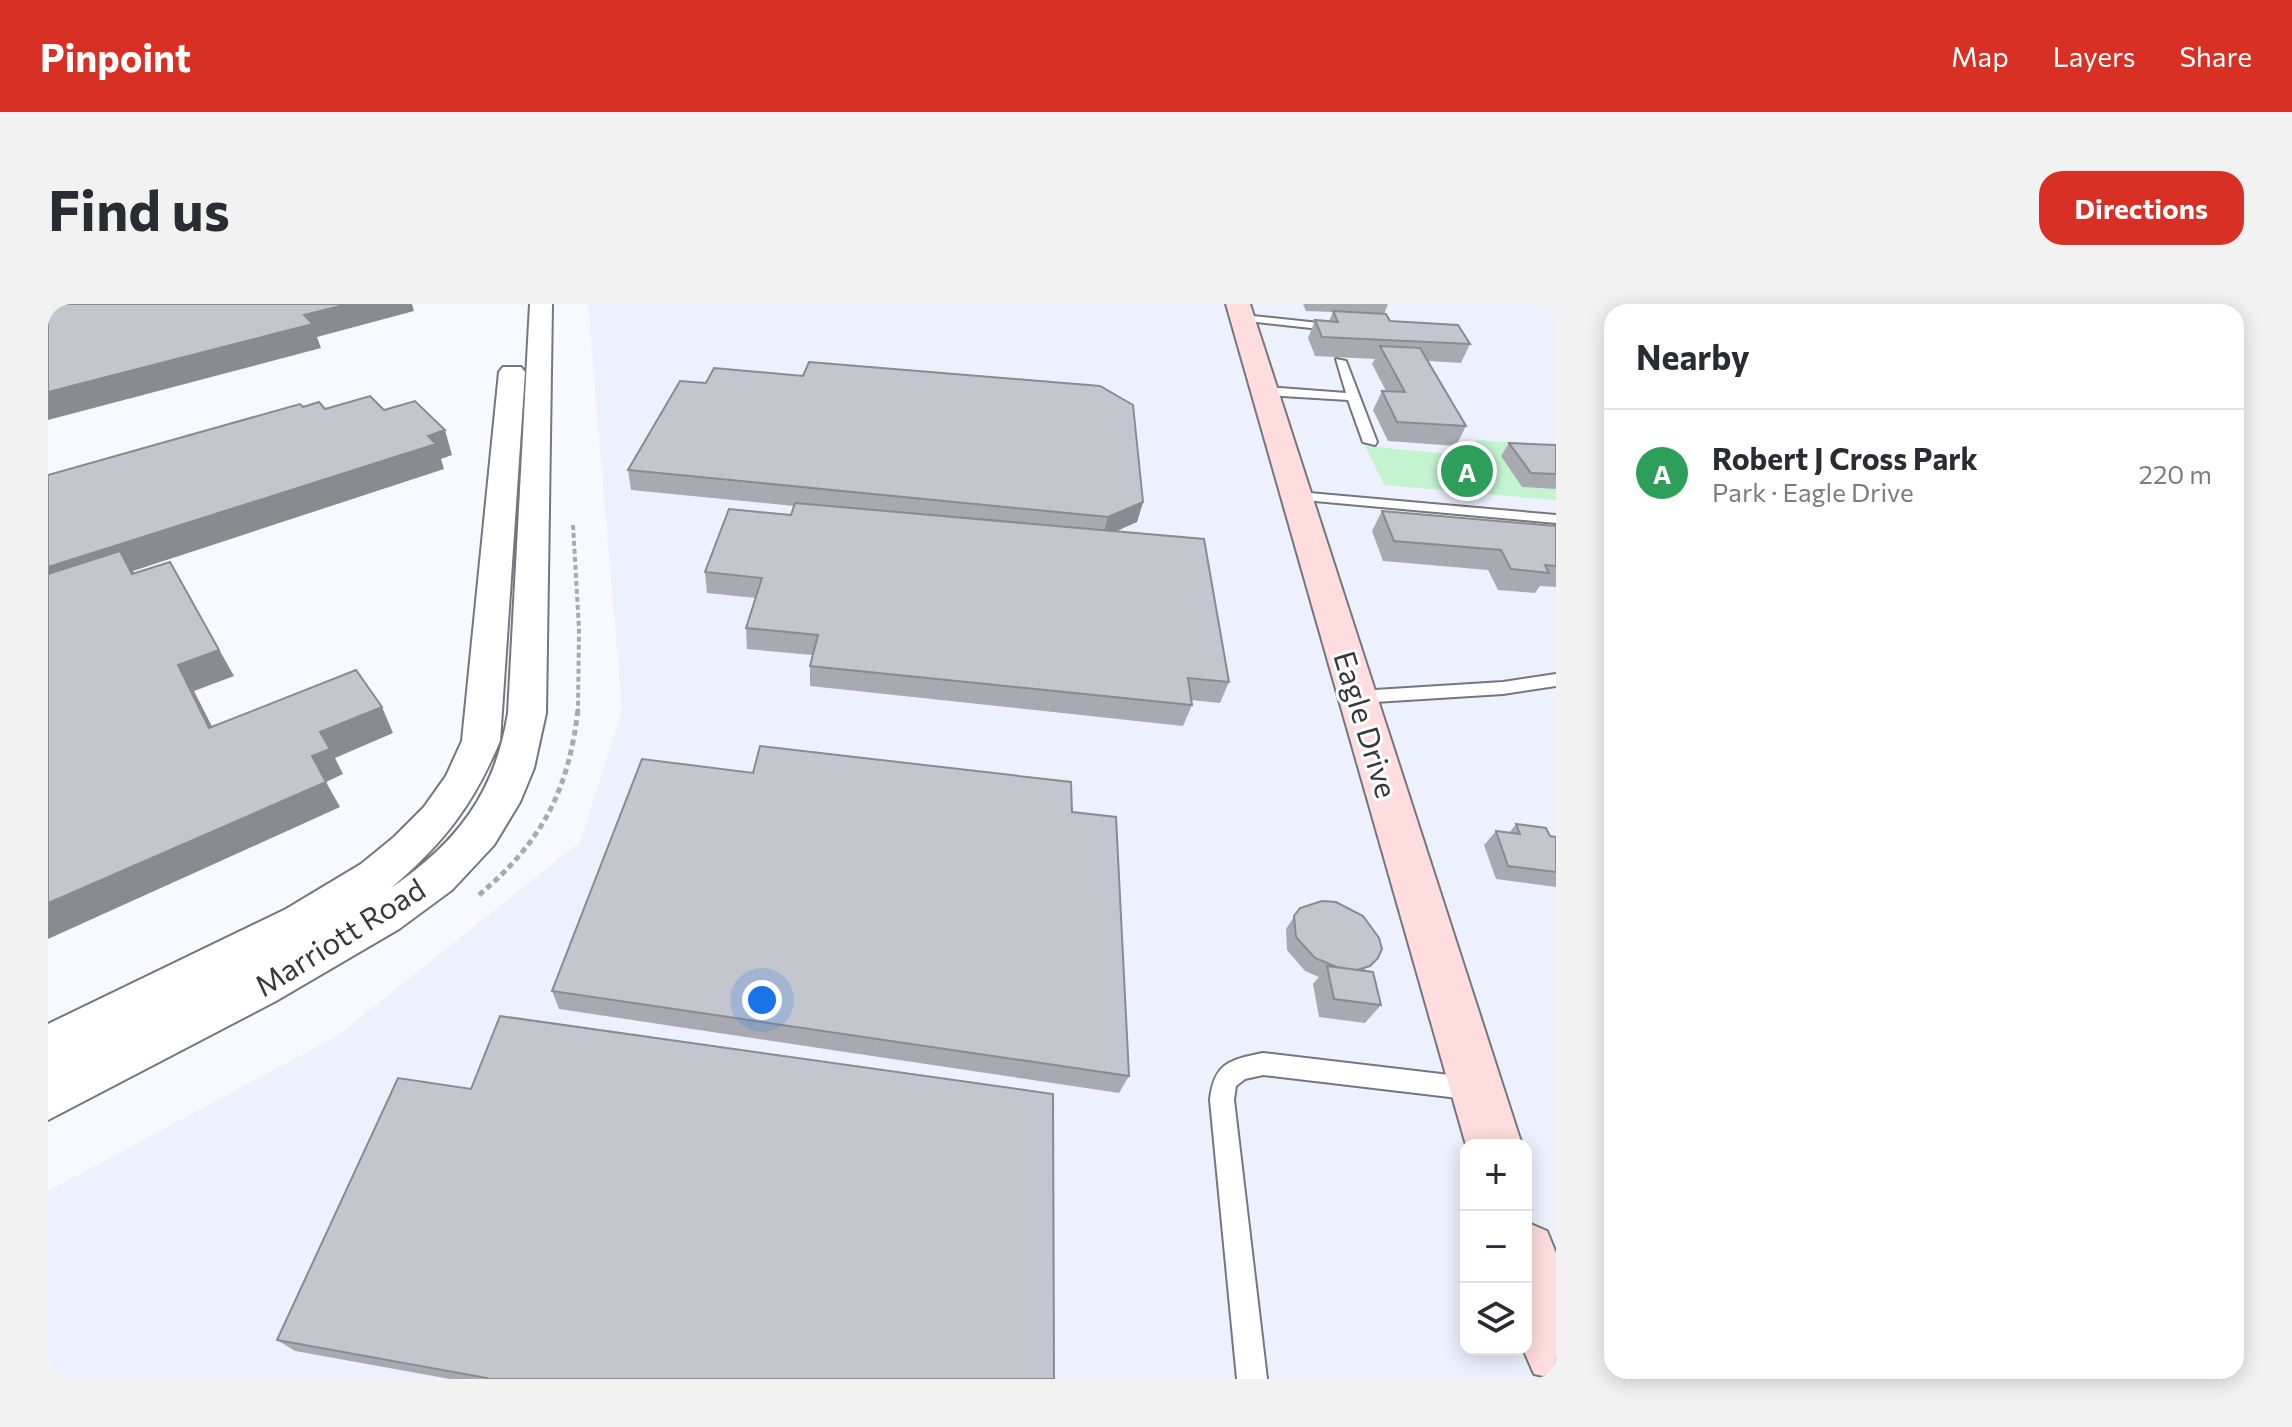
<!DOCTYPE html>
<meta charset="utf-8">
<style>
:root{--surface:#fff;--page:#f2f2f3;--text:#2b2b33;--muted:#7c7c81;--line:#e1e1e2;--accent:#d93025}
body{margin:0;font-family:Commissioner,sans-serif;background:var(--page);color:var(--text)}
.controls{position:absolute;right:24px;bottom:24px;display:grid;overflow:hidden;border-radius:16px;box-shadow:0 4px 20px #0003}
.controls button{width:72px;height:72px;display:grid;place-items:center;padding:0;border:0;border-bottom:2px solid var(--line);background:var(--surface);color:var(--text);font:40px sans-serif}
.you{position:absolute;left:714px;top:696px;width:28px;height:28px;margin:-20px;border:6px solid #fff;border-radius:50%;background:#1a73e8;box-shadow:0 0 0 12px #1a73e833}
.badge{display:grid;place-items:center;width:52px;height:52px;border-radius:50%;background:var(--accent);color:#fff;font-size:26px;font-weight:700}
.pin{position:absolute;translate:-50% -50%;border:4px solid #fff;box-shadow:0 2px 8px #0006}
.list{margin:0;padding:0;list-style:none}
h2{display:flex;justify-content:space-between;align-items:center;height:104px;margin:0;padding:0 32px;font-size:34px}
h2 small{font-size:26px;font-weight:400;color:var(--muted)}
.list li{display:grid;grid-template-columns:52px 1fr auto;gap:24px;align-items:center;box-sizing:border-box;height:128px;padding:0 32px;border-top:2px solid var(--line)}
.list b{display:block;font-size:30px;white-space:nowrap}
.list p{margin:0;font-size:26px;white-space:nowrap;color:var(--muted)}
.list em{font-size:26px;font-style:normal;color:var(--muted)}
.icon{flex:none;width:44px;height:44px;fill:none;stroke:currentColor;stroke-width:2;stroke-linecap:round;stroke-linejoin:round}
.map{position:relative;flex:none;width:1508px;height:1075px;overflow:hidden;border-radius:24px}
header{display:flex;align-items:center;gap:48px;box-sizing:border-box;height:112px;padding:0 40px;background:var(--accent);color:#fff}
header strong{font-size:38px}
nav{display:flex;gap:44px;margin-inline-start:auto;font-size:28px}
.intro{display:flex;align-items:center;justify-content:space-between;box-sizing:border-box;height:192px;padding:0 48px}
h1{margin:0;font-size:56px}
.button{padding:20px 36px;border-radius:24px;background:var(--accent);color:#fff;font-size:28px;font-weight:700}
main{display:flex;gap:48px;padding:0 48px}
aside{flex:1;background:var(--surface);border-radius:24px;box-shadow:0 4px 20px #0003}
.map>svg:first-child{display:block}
</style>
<header>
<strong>Pinpoint</strong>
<nav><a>Map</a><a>Layers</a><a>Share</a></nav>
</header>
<div class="intro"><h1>Find us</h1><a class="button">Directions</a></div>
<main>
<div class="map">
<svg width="1508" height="1075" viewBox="0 0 1508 1075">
<rect width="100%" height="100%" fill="#f8f9fe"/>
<!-- built -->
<path fill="#edf0fd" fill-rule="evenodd" d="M540 0H1508V1075H0V887L289 732 533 537 574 405ZM1418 841H1478V1045H1418Z"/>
<!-- green -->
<path fill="#c3f3cf" d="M1428 136 1508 142V196L1336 181 1317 142 1435 153Z"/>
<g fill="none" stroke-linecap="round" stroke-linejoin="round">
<defs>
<path id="lane" d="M1195 11 1290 21 1296 24 1290 27 1191 16 1190 14Z
M1288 55 1298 57 1329 138 1327 141 1315 138 1300 96 1217 91 1211 87 1217 83 1298 89Z
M1250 188 1508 211V219L1245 195V189Z
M1508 370V382L1455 390 1311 399 1302 393 1311 387 1455 378Z
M1215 749 1427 774 1436 777 1439 785 1436 793 1427 796 1215 771 1197 775 1188 782 1186 796 1219 1075H1189L1162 796C1166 759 1181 756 1215 749Z"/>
<path id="street" d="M482 0H504L498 409 486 464 472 498 446 541 404 586 351 625 228 697 0 816V720L238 605 313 560 346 533 376 503 398 472 414 437 451 68 455 63H473L477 68 452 437C425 501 396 539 343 584 410 538 447 489 460 409Z"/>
<path id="secondary" d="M1178 0H1202L1474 841H1418Z
M1478 918 1499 927 1508 949V1075L1486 1070 1475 1045H1478Z"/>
</defs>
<!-- lane casing -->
<use href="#lane" stroke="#75767e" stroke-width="4"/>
<!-- street casing -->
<use href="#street" stroke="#75767e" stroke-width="4"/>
<!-- secondary casing -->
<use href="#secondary" stroke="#75767e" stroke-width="4"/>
<!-- path-far1 -->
<path stroke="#a9aaae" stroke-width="4" stroke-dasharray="5 3" stroke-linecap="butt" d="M525 221 531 325 530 407"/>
<!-- path -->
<path stroke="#a9aaae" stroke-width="5" stroke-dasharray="6 4" stroke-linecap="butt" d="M431 591C494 538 521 486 530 405"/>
<!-- lane -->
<use href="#lane" fill="#fff" fill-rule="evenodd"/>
<!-- street -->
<use href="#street" fill="#fff" fill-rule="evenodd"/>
<!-- secondary -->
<use href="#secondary" fill="#ffdcdd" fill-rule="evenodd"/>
</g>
<!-- wall -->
<path fill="#a9aab1" d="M1255 0H1340L1336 10 1342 17 1422 40 1413 59 1380 57 1418 122 1408 142 1340 137 1325 106 1334 87H1338L1324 60 1327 55 1267 52 1260 34 1267 16 1281 17 1285 8 1258 7Z
M1461 139 1508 141V185L1474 183 1453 152Z
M580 166 1095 198 1089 218 1069 227 1181 378 1172 399 1143 396 1144 401 1135 422 762 382V362L764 351 699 345 698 324 708 294 659 289 657 268 743 211 746 202 583 186Z
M1334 207 1508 222V283L1492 282 1487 289 1450 286 1440 266 1335 257 1324 227Z
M1024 508 1081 772 1071 789 511 705 504 687Z
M1468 520 1502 532 1508 533V583L1448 575 1436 541 1448 527 1461 529Z
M1252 604 1319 667 1333 701 1317 719 1271 713 1265 680 1271 673 1257 667 1239 646 1238 625Z
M423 785 1006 1075H402L247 1047 229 1036Z"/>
<!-- shaded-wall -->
<path fill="#898b90" d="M300 0H364L366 7 269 33 273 44 0 116V88L256 11Z
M397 126 404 151 393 155 396 165 85 267 100 296 0 295V263Z
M1095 198 1089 218 1054 233 1060 213Z
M122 258 186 372 146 387 178 450 161 424 130 361Z
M334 403 345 429 287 454 295 470 278 478 292 503 0 635V599L264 452 272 428Z"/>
<!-- building -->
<path fill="#c4c6ce" stroke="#898b90" stroke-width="2" d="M0 0H300L256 11 265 20 0 88Z
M1285 7 1338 10 1342 17 1410 21 1422 40 1274 33 1267 16 1290 18Z
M1332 42 1372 44 1418 122 1349 118 1334 87 1357 88Z
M761 58 1052 82 1085 101 1095 198 1060 213 580 166 632 77 658 79 666 64 755 72Z
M322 92 336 106 367 97 397 126 380 132 388 140 0 263V171L252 100 255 103 271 98 277 105Z
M1461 139 1508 141V170L1483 169Z
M747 199 1156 235 1181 378 1140 374 1144 401 762 362 770 331 698 324 714 274 657 268 681 205 743 211Z
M1334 207 1508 222V262L1497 261 1501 269 1463 265 1453 246 1346 237Z
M72 247 84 270 122 258 171 346 130 361 161 424 308 366 334 403 272 428 282 445 264 452 278 478 0 599V270Z
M712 442 1023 478 1024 508 1068 513 1081 772 504 687 594 455 705 469Z
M1468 520 1498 524 1502 532 1508 533V568L1460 562 1448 527 1472 530Z
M1274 597 1288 598 1315 612 1331 634 1334 645 1330 654 1322 662 1309 666 1289 663 1267 654 1248 633 1246 612 1252 604Z
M1279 662 1325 668 1333 701 1286 695Z
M452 712 1005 790 1006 1075H439V1074L229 1036 350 774 423 785Z"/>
<g text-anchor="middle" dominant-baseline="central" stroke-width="6" stroke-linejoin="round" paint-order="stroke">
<!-- street labels -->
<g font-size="30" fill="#37383b" stroke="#fff">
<text transform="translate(1319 420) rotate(73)">Eagle Drive</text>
<text transform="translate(291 632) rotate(-32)">Marriott Road</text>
</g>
</g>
</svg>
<div class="controls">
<button>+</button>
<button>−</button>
<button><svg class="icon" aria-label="layers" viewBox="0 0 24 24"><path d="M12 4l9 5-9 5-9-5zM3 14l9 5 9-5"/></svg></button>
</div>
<div class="you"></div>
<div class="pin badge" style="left:1419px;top:167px;background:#2e9e5b">A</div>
</div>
<aside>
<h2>Nearby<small></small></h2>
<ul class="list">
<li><span class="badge" style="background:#2e9e5b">A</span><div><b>Robert J Cross Park</b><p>Park · Eagle Drive</p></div><em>220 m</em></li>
</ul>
</aside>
</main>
